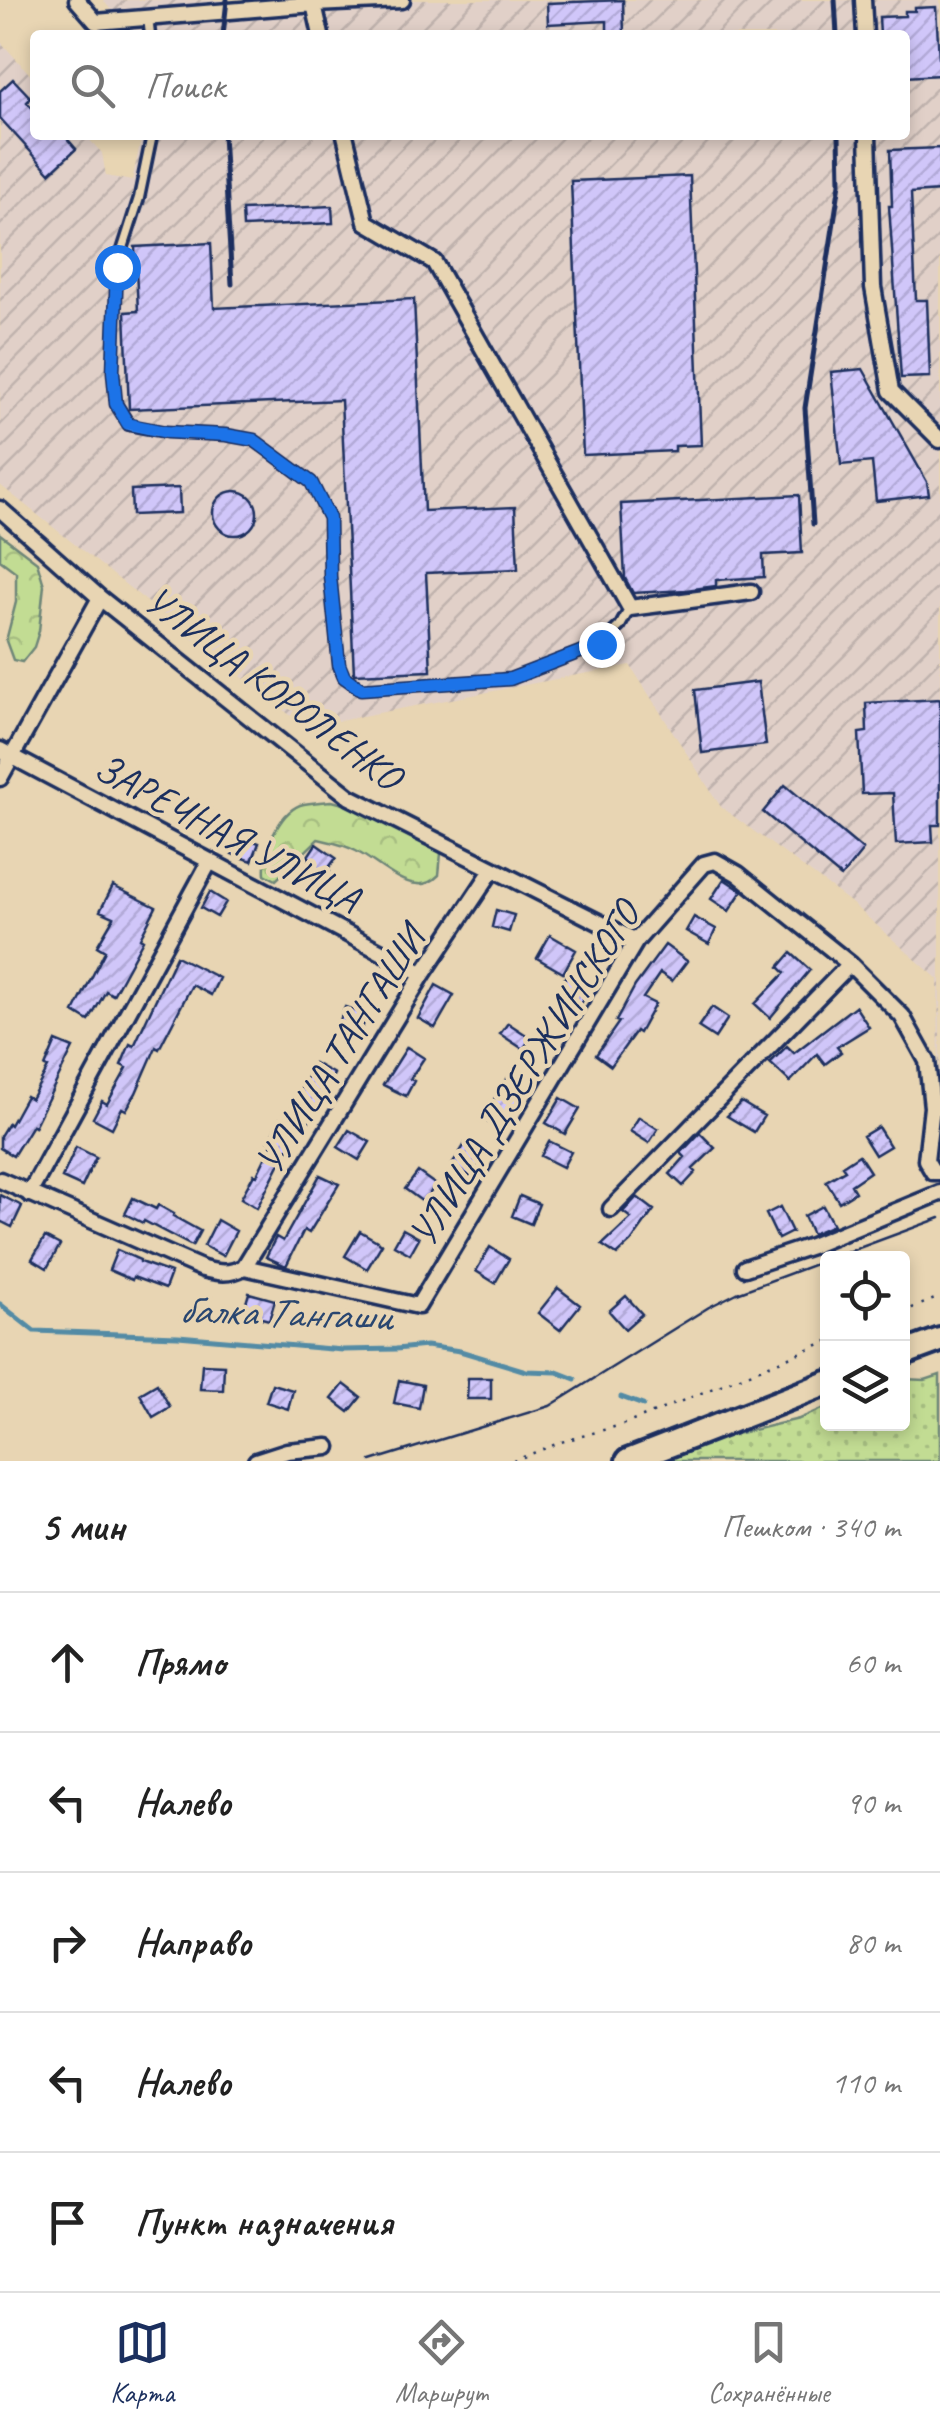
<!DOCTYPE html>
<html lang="ru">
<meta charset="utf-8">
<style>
:root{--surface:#fff;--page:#f6f6f6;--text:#222;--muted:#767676;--line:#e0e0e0;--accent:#1b2f5e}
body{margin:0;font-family:Caveat,sans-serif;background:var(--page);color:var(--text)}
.controls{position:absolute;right:30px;bottom:30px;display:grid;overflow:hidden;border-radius:10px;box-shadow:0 5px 15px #0003}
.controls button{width:90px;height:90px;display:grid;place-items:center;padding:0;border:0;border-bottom:2px solid var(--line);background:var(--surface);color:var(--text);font:50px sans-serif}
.stop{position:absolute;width:30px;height:30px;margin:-22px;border:8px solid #1a73e8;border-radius:50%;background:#fff}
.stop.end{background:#1a73e8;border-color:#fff;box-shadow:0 2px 10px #0008}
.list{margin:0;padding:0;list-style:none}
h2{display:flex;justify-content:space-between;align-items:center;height:130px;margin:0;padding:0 40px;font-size:42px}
h2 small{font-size:32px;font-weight:400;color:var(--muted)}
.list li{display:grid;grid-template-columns:65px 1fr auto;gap:30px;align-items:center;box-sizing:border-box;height:140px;padding:0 40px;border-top:2px solid var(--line)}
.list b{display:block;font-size:38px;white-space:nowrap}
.list em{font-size:32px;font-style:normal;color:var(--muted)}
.icon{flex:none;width:55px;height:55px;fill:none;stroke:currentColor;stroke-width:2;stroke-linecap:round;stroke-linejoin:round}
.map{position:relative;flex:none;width:940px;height:1461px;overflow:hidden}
.search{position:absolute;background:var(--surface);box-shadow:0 5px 15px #0003;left:30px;right:30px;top:30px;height:110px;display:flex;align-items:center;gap:25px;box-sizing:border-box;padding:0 35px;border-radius:10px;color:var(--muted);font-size:38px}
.sheet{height:830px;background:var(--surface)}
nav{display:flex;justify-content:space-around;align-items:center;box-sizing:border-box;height:140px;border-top:2px solid var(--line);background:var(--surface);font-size:28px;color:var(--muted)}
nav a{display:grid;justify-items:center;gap:5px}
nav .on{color:var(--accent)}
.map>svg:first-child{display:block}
</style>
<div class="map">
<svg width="940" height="1461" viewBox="0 0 940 1461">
<defs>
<pattern id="industrial-furrows" width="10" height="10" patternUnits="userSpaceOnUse" patternTransform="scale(2.5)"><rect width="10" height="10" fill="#e1d0c8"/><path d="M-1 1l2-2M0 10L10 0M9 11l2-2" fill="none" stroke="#c0b3ae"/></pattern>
<pattern id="grass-dots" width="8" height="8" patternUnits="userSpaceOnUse" patternTransform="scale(2.5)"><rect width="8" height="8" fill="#c2dc93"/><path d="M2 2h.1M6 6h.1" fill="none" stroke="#a6bd81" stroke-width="1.8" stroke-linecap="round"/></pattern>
<pattern id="forest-crowns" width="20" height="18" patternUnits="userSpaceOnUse" patternTransform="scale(2.5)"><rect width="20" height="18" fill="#c2dc93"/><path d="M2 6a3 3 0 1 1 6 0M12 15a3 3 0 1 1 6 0" fill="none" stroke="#a6bd81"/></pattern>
<pattern id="building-hatch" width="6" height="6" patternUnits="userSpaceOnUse" patternTransform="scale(2.5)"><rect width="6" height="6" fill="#d0c6f9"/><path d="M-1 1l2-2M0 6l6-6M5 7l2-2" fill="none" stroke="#b2aad8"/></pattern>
</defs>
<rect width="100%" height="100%" fill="#e8d5b3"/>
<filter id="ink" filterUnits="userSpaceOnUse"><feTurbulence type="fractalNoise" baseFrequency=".01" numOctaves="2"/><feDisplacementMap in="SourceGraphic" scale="20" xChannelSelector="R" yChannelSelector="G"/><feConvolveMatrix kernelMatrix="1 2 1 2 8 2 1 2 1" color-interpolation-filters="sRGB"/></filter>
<g filter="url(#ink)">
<!-- industrial -->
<path fill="url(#industrial-furrows)" d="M103 0H940V1159L938 979 849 901 721 807 630 665 305 727 0 485V41L35 80V135H85L102 153 106 176 132 181 142 135H905V35H131Z"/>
<!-- grass -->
<path fill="url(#grass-dots)" stroke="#6e8678" stroke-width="2.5" d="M940 1375V1461H658L711 1440 799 1419 827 1407 828 1424H902L903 1379 925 1380Z"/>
<!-- forest -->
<path fill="url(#forest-crowns)" stroke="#6e8678" stroke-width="2.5" d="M0 534 37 562 44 585 39 631 34 647 22 662 13 660 6 641 16 602V572L0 560Z
M332 801 351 806 441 853 439 875C433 881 427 885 418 884 397 883 374 860 356 851 343 844 331 842 318 839L276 880 265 874C263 852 278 814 300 805 309 802 323 802 332 801Z"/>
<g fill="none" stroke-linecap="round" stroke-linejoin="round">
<!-- stream -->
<path stroke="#538ba5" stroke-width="5" d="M0 1304 34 1331 178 1336 343 1350 396 1349 426 1346 460 1351 526 1371 557 1372 575 1379
M621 1397 643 1405"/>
</g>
<!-- building -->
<path fill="url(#building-hatch)" stroke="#1b2f5e" stroke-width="2.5" d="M623 0 624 35H607V21L548 24 547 3Z
M936 7 940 75 905 77V35H880L879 17 905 16V11H915V8Z
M13 79 31 98 27 102 35 111V135H64L76 149 50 173 0 118V91Z
M940 148V191L911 193 916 300H927L930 377 901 378 889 206H892L890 150Z
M690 176 701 445 675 446V451L583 455 571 181Z
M332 206 333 223 243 227 242 210Z
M211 243 214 308 414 299 424 511 515 507 518 569 426 573 431 671 354 674 341 400 129 409 125 312 138 311 135 247Z
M863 369 927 482 929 495 876 501 872 462 841 465 831 372Z
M179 488 180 513 132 515 131 490Z
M213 513a22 22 0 1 1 44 0a22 22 0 1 1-44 0Z
M799 495 802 553 763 555 764 577 716 580V586L686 590 633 593 625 578 621 504Z
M758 682 766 745 702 753 695 690Z
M940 699V825H932L933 842 896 844 893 793 862 794 859 733 867 732 866 703Z
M785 785 863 850 841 877 763 812Z
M238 835 259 843 252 861 232 854Z
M316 844 336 858 327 870 331 873 318 892 297 876 310 858 308 856Z
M724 879 742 891 729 911 711 899Z
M113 886 156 907 140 938 143 940 113 995 106 991 89 1021 74 1012 105 951 97 946 114 917 100 911Z
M210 892 226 902 217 917 201 908Z
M496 910 514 915 509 932 492 927Z
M694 917 716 929 709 944 686 931Z
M550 935 576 950 563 973 537 958Z
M665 945 687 961 672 981 660 973 643 998 655 1004 639 1033 636 1031 611 1066 596 1055 619 1022 616 1021 635 986Z
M791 953 810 970 770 1018 755 1004 785 973 779 967Z
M176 956 219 978 211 995 192 985 159 1049 156 1047 136 1093 126 1110 122 1108 112 1128 93 1118 102 1101 107 1104 127 1068 121 1065 130 1044 134 1046Z
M567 973 590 985 579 1008 556 997Z
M436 985 454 995 435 1028 418 1018Z
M855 1006 869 1027 837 1047 841 1052 825 1064 817 1054 790 1082 770 1063 787 1046 794 1053Z
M345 1007 367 1015 358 1039 336 1031Z
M712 1007 728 1018 715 1038 698 1027Z
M508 1023 531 1038 523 1049 500 1034Z
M56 1041 73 1048 34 1127 32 1125 13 1156 0 1148V1136L8 1123 10 1125 26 1096 31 1099 48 1068 45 1067Z
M407 1047 424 1058 410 1079 414 1081 406 1096 383 1085Z
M314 1063 334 1074 309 1121 305 1119 289 1150 287 1149 257 1208 241 1198 254 1174 257 1175 273 1142 269 1140 280 1119 285 1121Z
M509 1076 527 1088 501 1131 482 1118Z
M561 1098 580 1109 565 1134 546 1123Z
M741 1102 764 1116 754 1132 727 1116Z
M639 1117 658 1129 649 1143 630 1131Z
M878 1127 890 1146 875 1155 863 1136Z
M349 1130 370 1142 359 1160 338 1147Z
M700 1133 715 1148 693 1169 696 1172 683 1186 670 1174 685 1157 681 1153Z
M549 1141 571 1152 563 1167 541 1156Z
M465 1144 485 1156 472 1177 452 1165Z
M76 1147 96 1157 82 1187 62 1178Z
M859 1155 870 1172 851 1185 855 1192 839 1202 826 1181 845 1170 842 1166Z
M418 1172 436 1185 423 1202 405 1189Z
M320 1175 339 1184 309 1233 304 1230 286 1266 266 1257 276 1237 283 1241Z
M0 1195 22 1206 12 1227 0 1221Z
M520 1196 539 1204 531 1224 512 1216Z
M637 1197 654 1210 631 1242 617 1255 602 1245 631 1218 623 1212Z
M133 1198 156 1209 158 1205 174 1214 173 1216 200 1231 192 1246 144 1221 143 1223 125 1214Z
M823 1206 833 1225 812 1234 804 1216Z
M780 1207 792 1232 778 1239 766 1214Z
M217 1220 236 1231 223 1256 204 1246Z
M403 1229 419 1238 410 1254 394 1245Z
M360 1231 382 1244 367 1269 345 1256Z
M45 1237 60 1245 47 1268 32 1259Z
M490 1247 509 1259 495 1283 476 1271Z
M117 1250 140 1260V1262L171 1273 165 1289 133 1277 132 1280 109 1270Z
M558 1288 580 1305 560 1330 538 1313Z
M249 1293 275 1300 269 1320 243 1313Z
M626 1296 642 1314 625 1329 609 1311Z
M202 1364 224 1365 223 1390 200 1389Z
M468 1378H491V1399H467Z
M399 1380 423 1385 419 1408 394 1403Z
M157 1384 170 1407 153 1417 140 1394Z
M272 1384 293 1390 288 1409 266 1402Z
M344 1384 361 1397 349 1412 332 1399Z"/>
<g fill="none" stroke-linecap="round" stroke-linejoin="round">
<defs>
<path id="lane" d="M148 17 150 35
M152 135 139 198 117 267 113 372 116 404 129 425 166 432 226 435 254 440 311 482 329 518 330 576 339 665 344 677 361 689 510 679 601 644 620 626 630 608"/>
<path id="street" d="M77 0 96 22 314 4 321 35
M863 0 865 35
M314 4 402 0
M345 135 366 222 434 262 630 608 751 592
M868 135 873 287 891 391 940 440
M0 509 100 598 350 797 636 941
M0 750 423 974
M0 778 100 598
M0 1180 203 1269C219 1273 229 1275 244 1267L418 1306 636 941 704 864 715 861 738 874 850 964 902 1016 927 1061 932 1107 926 1160 933 1172H940
M29 1194 210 861
M611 1209 850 964
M244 1267 423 974 493 869
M745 1268 811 1246 940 1193
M256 1461 287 1451 328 1447"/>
<path id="primary" d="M902 1354 940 1340
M628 1461 828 1383"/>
</defs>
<!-- lane casing -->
<use href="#lane" stroke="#1b2f5e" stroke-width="15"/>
<!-- street casing -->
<use href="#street" stroke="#1b2f5e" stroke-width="21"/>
<!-- primary casing -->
<use href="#primary" stroke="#1b2f5e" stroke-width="30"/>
<!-- path -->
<path stroke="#1b2f5e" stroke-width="2.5" stroke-dasharray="2.5 8" stroke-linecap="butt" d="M902 1312 940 1297
M513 1461 561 1442 628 1423 828 1341"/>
<!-- lane -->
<use href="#lane" stroke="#e8d5b3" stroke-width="8"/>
<!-- street -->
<use href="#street" stroke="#e8d5b3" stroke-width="14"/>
<!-- primary -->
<use href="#primary" stroke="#e8d5b3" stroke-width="22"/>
<!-- tram -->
<path stroke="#1b2f5e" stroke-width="2.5" d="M371 1461 550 1406 709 1307 737 1293 940 1218"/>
<!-- rail -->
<path stroke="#1b2f5e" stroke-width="5" d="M835 0 837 35
M223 35 227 0
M223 135 232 284
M813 524 805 408 840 183 839 135"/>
</g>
</g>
<g fill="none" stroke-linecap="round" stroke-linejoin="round" filter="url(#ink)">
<!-- route -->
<path stroke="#1a73e8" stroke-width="12" d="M117 267 113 372 116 404 128 424 166 432 226 435 254 440 311 482 329 518 330 576 339 664 344 677 361 689 510 679 601 644"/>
</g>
<g text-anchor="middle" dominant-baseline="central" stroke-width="9" stroke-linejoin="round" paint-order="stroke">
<!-- street labels -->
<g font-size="40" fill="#1b2f5e" stroke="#e8d5b3">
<text transform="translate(273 688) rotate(37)">УЛИЦА КОРОЛЕНКО</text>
<text transform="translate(227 833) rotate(28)">ЗАРЕЧНАЯ УЛИЦА</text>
<text transform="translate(340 1050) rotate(-58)">УЛИЦА ТАНГАШИ</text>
<text transform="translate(524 1074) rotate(-58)">УЛИЦА ДЗЕРЖИНСКОГО</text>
</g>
<!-- water labels -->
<g font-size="42" font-style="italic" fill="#294670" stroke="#e8d5b3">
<text transform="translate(285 1313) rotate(2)">балка Тангаши</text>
</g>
</g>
</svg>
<div class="controls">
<button><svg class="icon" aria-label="locate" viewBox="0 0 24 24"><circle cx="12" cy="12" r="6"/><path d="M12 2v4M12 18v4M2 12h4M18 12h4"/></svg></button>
<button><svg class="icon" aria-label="layers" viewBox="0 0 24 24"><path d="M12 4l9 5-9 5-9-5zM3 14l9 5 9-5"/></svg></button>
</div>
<div class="stop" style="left:117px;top:267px"></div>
<div class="stop end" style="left:601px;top:644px"></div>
<div class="search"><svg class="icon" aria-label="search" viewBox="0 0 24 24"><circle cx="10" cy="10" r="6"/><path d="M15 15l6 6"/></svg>Поиск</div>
</div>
<section class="sheet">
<h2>5 мин<small>Пешком · 340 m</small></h2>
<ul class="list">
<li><svg class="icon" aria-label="ahead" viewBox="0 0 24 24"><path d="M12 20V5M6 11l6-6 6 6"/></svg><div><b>Прямо</b></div><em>60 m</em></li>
<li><svg class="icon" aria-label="left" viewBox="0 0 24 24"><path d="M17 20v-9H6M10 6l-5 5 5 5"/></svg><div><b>Налево</b></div><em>90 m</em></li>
<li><svg class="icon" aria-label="right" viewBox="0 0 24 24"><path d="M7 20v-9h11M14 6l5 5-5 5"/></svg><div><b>Направо</b></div><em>80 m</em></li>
<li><svg class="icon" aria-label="left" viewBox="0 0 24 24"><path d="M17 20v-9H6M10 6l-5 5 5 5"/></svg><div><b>Налево</b></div><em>110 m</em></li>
<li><svg class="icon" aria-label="arrive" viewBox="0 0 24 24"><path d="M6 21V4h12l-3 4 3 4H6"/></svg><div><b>Пункт назначения</b></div></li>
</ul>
</section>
<nav>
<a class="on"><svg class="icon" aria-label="map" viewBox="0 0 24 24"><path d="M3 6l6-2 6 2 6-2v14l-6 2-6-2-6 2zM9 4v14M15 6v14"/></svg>Карта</a>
<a><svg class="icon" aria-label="directions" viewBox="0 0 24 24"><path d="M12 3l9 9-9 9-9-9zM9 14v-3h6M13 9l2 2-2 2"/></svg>Маршрут</a>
<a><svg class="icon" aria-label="saved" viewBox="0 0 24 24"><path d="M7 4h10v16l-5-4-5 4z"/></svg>Сохранённые</a>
</nav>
